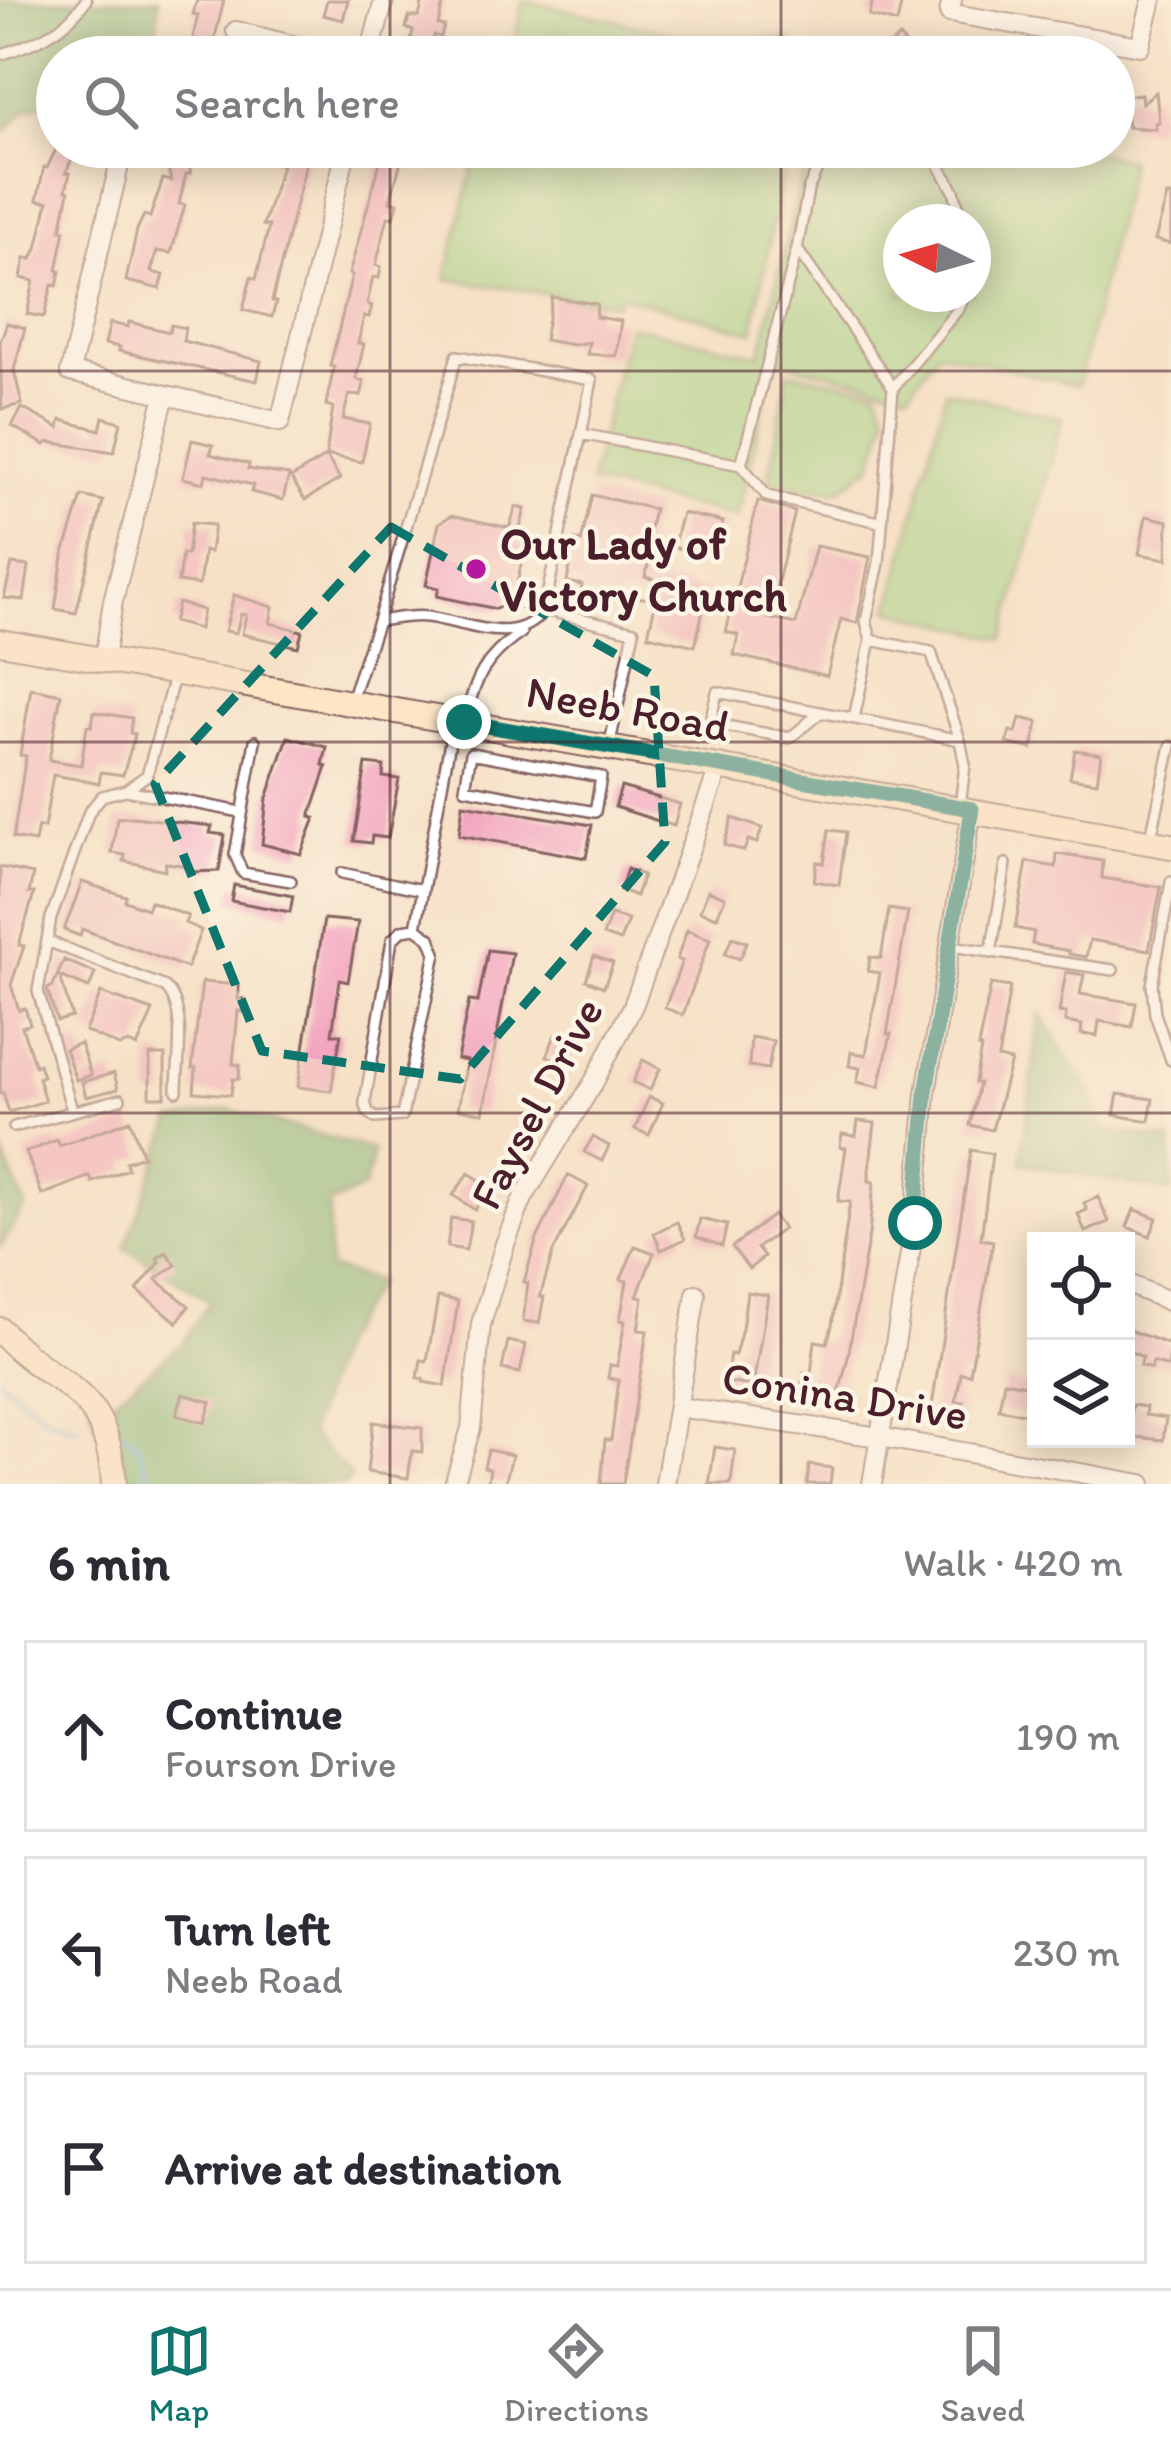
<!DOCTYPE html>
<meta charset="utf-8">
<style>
:root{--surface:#fff;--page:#f7f7f7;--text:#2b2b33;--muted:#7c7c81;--line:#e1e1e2;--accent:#0f766e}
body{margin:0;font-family:Itim,sans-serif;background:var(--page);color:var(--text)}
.controls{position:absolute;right:36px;bottom:36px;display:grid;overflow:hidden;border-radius:0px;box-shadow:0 6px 30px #0003}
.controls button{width:108px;height:108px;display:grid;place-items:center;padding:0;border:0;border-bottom:3px solid var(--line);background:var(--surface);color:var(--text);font:60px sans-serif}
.compass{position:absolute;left:883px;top:204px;width:108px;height:108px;border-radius:50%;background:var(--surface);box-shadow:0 6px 30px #0003;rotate:275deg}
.stop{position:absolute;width:36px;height:36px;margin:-27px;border:9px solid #0f766e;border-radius:50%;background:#fff}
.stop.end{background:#0f766e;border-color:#fff;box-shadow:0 3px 12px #0008}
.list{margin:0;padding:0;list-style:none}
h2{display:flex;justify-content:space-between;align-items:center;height:156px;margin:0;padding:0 48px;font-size:51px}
h2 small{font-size:39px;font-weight:400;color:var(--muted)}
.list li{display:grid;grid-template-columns:78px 1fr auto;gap:36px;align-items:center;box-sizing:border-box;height:192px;margin:0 24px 24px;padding:0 24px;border:3px solid var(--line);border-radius:0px}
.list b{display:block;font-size:45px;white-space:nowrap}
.list p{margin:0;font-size:39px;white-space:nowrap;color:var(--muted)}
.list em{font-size:39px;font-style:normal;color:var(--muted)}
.icon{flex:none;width:66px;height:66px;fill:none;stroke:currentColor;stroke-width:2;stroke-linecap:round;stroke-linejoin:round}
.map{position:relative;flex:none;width:1171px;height:1484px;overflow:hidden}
.search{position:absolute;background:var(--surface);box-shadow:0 6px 30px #0003;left:36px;right:36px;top:36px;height:132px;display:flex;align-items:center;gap:30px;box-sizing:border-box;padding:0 42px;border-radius:66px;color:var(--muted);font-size:45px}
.sheet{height:804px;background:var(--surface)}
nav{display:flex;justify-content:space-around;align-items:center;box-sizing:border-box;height:168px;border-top:3px solid var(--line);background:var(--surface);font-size:33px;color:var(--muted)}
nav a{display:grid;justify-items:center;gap:6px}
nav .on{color:var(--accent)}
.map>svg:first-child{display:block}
</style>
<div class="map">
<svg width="1171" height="1484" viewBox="0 0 1171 1484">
<rect width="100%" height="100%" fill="#fcf5e5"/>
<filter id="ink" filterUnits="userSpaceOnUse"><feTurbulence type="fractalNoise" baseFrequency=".00833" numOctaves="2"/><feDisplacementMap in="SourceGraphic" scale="24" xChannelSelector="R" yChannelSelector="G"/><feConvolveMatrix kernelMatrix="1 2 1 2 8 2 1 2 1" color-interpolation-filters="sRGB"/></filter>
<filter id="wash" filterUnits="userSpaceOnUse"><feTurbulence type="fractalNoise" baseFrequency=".004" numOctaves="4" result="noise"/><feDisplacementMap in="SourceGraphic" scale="48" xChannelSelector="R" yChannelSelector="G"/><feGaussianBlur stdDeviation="2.7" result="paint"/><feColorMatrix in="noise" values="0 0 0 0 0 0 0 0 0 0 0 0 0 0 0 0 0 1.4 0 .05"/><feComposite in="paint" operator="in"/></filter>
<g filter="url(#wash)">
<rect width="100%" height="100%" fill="#f6e1c7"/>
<!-- green -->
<path fill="#9bd385" stroke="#727958" stroke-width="3" fill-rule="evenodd" d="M523 0 685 36 790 39 788 57H511Z
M478 147 786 150 753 332 619 295 616 304 446 279Z
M809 147H1069L1130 160 1078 386 938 351 909 392 774 360 737 517 590 483 628 325 760 355ZM901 222H973V294H901Z
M788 372 878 389 887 416 872 465 840 490 803 489 769 480Z
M946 390 1062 418 1004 639 890 610Z"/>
<!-- forest -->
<path fill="#7cb572" stroke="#636a4e" stroke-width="3" d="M0 0H159L156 40 132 57H57V99L26 109 0 137Z
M1040 1013 1092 1094 1105 1131 1171 1140V1192L1021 1163Z
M229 1109 373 1150 365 1187 329 1205V1268L378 1282 340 1341 309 1433 351 1476 347 1484H114L91 1407 108 1404 183 1343 210 1301 125 1248 172 1121Z
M0 1148 26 1206 0 1247Z"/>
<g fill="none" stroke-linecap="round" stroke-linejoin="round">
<!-- stream -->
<path stroke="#63b0dd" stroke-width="4.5" d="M0 1379 45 1417 78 1428
M123 1432 137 1445 153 1484"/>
</g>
<g id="blocks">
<!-- building -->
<path fill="#f3a4be" d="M197 0H224L210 57 182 55 186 41 192 42 198 15 193 14Z
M327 0H348L343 20 323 15Z
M423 0H444L438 25 444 26 441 37 434 35 429 54 409 49 413 31 406 28 409 17H419Z
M873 0H902L897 23 869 16Z
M899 37 918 57H878Z
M1156 92 1159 122 1155 123 1156 129 1128 127 1125 96 1141 94 1142 103Z
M57 147H77L66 172 70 173 66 190 69 191 61 230H65L57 270 60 271 57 286 52 285 44 317 27 314 34 281 21 278 25 258 32 259 37 248 48 202 37 200 44 167 47 168Z
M163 147H184L191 173 186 174 179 204 185 205 171 253 157 251 151 272 164 275 160 289 126 281 137 230 144 215 150 217 163 179 171 181Z
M280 147H310L272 301 276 302 272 317 243 310 251 277 256 279 269 226 263 225 282 165 276 163Z
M384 147H405L390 201 398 203 394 218 388 217 376 265 381 267 379 278 373 277 367 304 372 306 369 317 364 316 358 343 364 344 356 379 364 382 361 396 349 395 343 419 370 424 362 462 326 455 333 407 326 405 334 367 330 366 352 275 349 274Z
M1167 196H1171V244L1155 240Z
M552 297 597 304 596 317 621 321 616 356 587 354 589 342 573 345 544 340Z
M129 322 169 332 171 325 185 328 183 341 261 361 257 381 119 351 120 347 105 344 110 323 128 327Z
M7 323 25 328 14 370 22 404 2 409 0 342Z
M22 408 59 428 61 420 100 430 103 417 121 422 114 452 48 442 45 445 12 426Z
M192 440 213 445 210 454 249 464 248 469 289 475 283 500 251 492 253 485 206 474 204 483 183 478Z
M326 456 340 479 305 500 291 478Z
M592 495 654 509 644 557 650 558 645 577 707 592 695 646 648 635 656 600 622 595 621 600 581 592 582 585 567 582 575 540 581 542Z
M82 496 103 501 76 613 55 609 63 556Z
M758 501 795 512 769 618 796 624 816 546 870 557 857 623 841 619 827 676 734 655 738 635 726 632Z
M516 507 525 509 518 536 527 538 514 597 496 609 437 596 439 588 426 585 439 523 452 515 509 528Z
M682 513 723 522 714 556 673 547Z
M1146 516 1168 521 1167 559 1139 554Z
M191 523 214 525 210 552 204 551 199 585 178 582 182 554 187 555Z
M12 564 29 566 24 600 4 598Z
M234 595 273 607 270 623 302 631 298 647 242 634 246 615 241 614 236 633 225 631Z
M178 603 203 610 199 629 173 622Z
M31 688 61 694 49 760 81 765 87 726H92L94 712 132 718 130 733 135 734 123 775 101 772 99 783 53 775 44 828 38 827 35 842 13 838 26 756 20 755Z
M1020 718 1038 722 1032 749 1007 743 1010 731 1016 733Z
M288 737 327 747 323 765 327 767 310 817 315 818 301 854 262 844 267 798Z
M1075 750 1101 754 1097 782 1070 778Z
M366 764 384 766 383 777 399 779 388 838 372 836 371 843 354 841Z
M621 787 680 804 674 826 615 807Z
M463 804 592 825 586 858 459 835Z
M133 817 212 826 210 833 225 835 219 871 189 872 190 866 166 863 165 870 124 861 125 855 112 853 117 818Z
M732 818 762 828 757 843 748 840 744 851 724 845Z
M829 830 846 832 839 885 814 881 817 862 824 863Z
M1057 854 1103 861 1102 878 1161 887 1149 950 1090 940 1086 957 1069 954V951L1032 944 1034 932 1015 928 1027 862 1056 867Z
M0 867 33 874 29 893H34L19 945 24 946 11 985 19 1010 25 1008 30 1024 22 1027 35 1066 39 1064 43 1076 38 1078 45 1101 9 1112 3 1093 0 1094Z
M627 869 643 875 636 896 620 890Z
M82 882 126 896 125 901 147 909 150 901 188 916 185 923 201 930 187 968 82 929 80 936 64 930Z
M234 885 293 896 290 912 231 901Z
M708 890 725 897 717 917 700 911Z
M889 909 908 912 887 1034H891L879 1087 857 1082 860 1068 849 1066 851 1052 866 1055 880 973 868 971 870 957 881 958Z
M611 915 628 920 620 941 603 935Z
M324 919 358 922 348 982 340 980 332 1034H341L331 1091 298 1087Z
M687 930 710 939 683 1015 665 1008 682 961 677 959Z
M732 937 747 942 740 959 725 954Z
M488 950 512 953 483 1113 458 1109 467 1061 457 1059 469 1001 478 1002Z
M594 956 613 963 604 987 586 980Z
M64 960 95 973 89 988 60 976 72 1017 57 1021 47 989 53 986Z
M1066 972 1084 975 1080 994 1136 1003 1132 1027 1099 1021 1097 1036 1081 1034 1082 1025 1065 1022 1066 1013 1059 1012Z
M202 982 239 985 238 999H243L242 1012 238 1011 233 1064 240 1065 239 1079H233L231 1095 194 1092 196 1068H192Z
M991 984 1010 987 998 1058 1011 1061 992 1130 970 1125 979 1083H975L981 1048 978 1047Z
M101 993 153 1011 137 1047 129 1043 119 1046 85 1031Z
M555 1035 575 1043 567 1064 547 1056Z
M751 1037 773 1041 768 1069 749 1066Z
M80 1043 91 1075 76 1080 65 1049Z
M150 1055H165V1097H150Z
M643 1060 660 1069 650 1090 633 1082Z
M114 1073 118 1089 86 1097 82 1082Z
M1118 1094 1153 1099 1149 1121 1114 1115Z
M649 1097 663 1103 649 1135 635 1129Z
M130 1120 143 1156 126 1162 128 1169 116 1174 92 1182 90 1176 42 1195 26 1152 57 1140 60 1146Z
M858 1121 875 1123 869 1172V1181L874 1182 869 1234 848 1357 838 1397 808 1393 809 1389 801 1388 804 1372 811 1373 815 1341 827 1343 832 1326 850 1202 838 1201 846 1148 840 1147 842 1134 856 1136Z
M593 1137 609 1146 602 1161 584 1152Z
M971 1150 992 1154 981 1239 993 1241 970 1374 961 1373 956 1401 963 1402 960 1418 931 1413Z
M469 1173 488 1186 475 1210 453 1195Z
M568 1175 588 1186 553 1252 540 1297H544L539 1323 523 1321 528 1283 524 1282 536 1241Z
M1098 1197 1109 1222 1085 1232 1078 1214 1087 1210 1084 1203Z
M1134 1209 1157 1218 1150 1236 1127 1227Z
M773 1215 783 1229 757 1248 764 1257 749 1269 732 1247Z
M451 1218 471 1221 466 1250 447 1247Z
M700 1219 727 1225 722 1246 696 1237Z
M677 1222 685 1239 661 1250 654 1233Z
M635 1246 654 1253 637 1296 643 1297 638 1330 647 1331 623 1484H601L605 1440H611L619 1380 608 1378 610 1365 617 1366 625 1321 620 1320 627 1281 621 1279Z
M166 1252 176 1265 156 1279 189 1306 177 1322 137 1290 160 1262 157 1258Z
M747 1292 768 1295 753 1386 726 1382 730 1354 735 1355 742 1329Z
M438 1297 458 1301 445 1386 423 1382V1379L418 1378 421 1360 427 1361Z
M1126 1329 1171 1345 1168 1367 1153 1362 1151 1369 1140 1365 1143 1357 1126 1350Z
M508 1341 526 1345 520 1373 502 1369Z
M1004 1381 1031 1386 1030 1389 1036 1390V1416L999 1409Z
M183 1394 211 1402 205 1423 176 1415Z
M1132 1405 1146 1407 1145 1415 1166 1418 1163 1440 1127 1436Z
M373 1422 422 1428V1452L412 1451 408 1478 367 1472Z
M715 1447 735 1450 731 1484H709Z
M488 1450 512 1455 505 1484 488 1481 490 1469 484 1467Z
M809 1465 832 1468 830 1484H807Z"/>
</g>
</g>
<g filter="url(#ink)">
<use href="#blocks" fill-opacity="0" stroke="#866362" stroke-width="3"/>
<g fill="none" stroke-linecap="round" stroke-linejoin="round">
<defs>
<path id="lane" d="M0 55C35 43 65 32 86 0
M929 147 954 191 963 222
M797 249 808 190 827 147
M973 257V260
M893 388 960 307 965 294
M544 610 581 434 741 465
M378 621 457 356 592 380 581 434
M871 640 866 621 879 563 893 388 797 249 741 465 767 496 879 522
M351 699 378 621C394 619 411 615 427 617 467 622 516 649 544 610L634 631 609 747
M821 712 790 738 710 723 717 692C798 708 879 723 960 740L965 765 960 806
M854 718 871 640 931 652 960 740
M464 721C476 678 484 658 521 633
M255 741 235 855 243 873 291 881
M471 753 601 777 595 812 465 788Z
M126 790 241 812
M1150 842 1171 746
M342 873 423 890
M1171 882 1152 985 1155 1014 1171 1060
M416 928 402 930 392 940 365 1102 368 1112 375 1118 402 1116 436 953 430 938 416 928 453 725
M47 941 165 987C188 1009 177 1060 177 1091
M951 946 1113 970
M991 953 1006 864
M72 1110 38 991 51 918 89 812 102 796 126 790 147 775 174 677
M14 1127 120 1099"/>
<path id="street" d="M952 0 949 13 1140 46 1152 0
M236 31 340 57
M369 57 384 0
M118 170 70 372 280 422 347 147
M104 660 113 601 165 395
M1126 1283 1171 1302
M678 1407 879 1437 1142 1484
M454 1484 471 1428 481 1324 505 1244 523 1198 595 1080 633 1006 720 766
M665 1484 696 1294
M872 1484 915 1223 926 1093 972 810"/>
<path id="secondary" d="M0 642 1171 846
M0 1330C54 1392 107 1380 114 1484"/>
</defs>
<!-- lane casing -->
<use href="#lane" stroke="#866362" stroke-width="14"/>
<!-- street casing -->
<use href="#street" stroke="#866362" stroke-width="22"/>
<!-- secondary casing -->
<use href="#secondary" stroke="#866362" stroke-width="28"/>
<!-- lane -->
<use href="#lane" stroke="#fff" stroke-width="9"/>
<!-- street -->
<use href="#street" stroke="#fff" stroke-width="18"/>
<!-- secondary -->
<use href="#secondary" stroke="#fee5c5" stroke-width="24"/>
</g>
</g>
<g fill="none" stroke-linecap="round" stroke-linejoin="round" filter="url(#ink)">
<!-- route -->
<path stroke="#0f766e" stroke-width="15" d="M464 722 972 809 926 1093 915 1223"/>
</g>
<!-- marked area -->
<path d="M0 0H1171V1484H0ZM391 527 654 676 665 842 460 1079 262 1051 155 784Z" fill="#f6e1c7" fill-opacity=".55" fill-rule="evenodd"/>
<path fill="none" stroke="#0f766e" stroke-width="9" stroke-dasharray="24 15" stroke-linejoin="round" d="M391 527 654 676 665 842 460 1079 262 1051 155 784Z"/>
<!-- grid -->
<path fill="none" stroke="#4a1f2b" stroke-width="3" stroke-opacity="0.55" d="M390 0V57M781 0V57M390 147V1484M781 147V1484M0 371H1171M0 742H1171M0 1113H1171"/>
<!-- markers -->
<circle fill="#b5179e" stroke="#fcf5e5" stroke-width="4.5" cx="476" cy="569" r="12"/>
<g text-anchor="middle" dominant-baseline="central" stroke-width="9" stroke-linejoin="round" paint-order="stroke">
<!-- poi labels -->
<g font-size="45" font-weight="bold" fill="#4a1f2b" stroke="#fcf5e5" text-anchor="start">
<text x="500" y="543">Our Lady of<tspan x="500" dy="52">Victory Church</tspan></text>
</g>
<!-- street labels -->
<g font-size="45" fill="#4a1f2b" stroke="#fcf5e5">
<text transform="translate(628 708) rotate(10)">Neeb Road</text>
<text transform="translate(536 1103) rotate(-62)">Faysel Drive</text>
<text transform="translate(845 1395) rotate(9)">Conina Drive</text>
</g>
</g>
</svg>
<div class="controls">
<button><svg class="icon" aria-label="locate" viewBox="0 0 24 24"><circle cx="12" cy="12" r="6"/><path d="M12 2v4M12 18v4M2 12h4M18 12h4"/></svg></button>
<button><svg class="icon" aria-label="layers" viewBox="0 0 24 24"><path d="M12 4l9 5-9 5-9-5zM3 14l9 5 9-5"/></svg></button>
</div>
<svg class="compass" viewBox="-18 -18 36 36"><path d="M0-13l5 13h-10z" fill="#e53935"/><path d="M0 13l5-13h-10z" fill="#7c7c81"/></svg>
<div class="stop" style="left:915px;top:1223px"></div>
<div class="stop end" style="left:464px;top:722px"></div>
<div class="search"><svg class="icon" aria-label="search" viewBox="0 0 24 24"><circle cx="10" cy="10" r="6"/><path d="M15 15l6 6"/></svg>Search here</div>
</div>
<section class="sheet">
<h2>6 min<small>Walk · 420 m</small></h2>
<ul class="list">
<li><svg class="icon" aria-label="ahead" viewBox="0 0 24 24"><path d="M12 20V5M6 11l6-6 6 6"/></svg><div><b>Continue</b><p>Fourson Drive</p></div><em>190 m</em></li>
<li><svg class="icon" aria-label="left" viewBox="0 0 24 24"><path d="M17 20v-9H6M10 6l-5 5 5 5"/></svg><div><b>Turn left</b><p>Neeb Road</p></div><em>230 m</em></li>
<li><svg class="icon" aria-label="arrive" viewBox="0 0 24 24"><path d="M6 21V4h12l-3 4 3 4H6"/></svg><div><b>Arrive at destination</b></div></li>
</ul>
</section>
<nav>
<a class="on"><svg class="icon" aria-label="map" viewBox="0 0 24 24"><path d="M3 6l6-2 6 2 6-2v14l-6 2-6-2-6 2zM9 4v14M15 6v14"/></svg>Map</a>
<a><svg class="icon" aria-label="directions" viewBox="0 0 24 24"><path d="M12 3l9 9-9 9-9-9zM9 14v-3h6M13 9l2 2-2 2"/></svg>Directions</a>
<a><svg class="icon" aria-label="saved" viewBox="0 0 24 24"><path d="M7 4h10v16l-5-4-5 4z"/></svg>Saved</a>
</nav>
